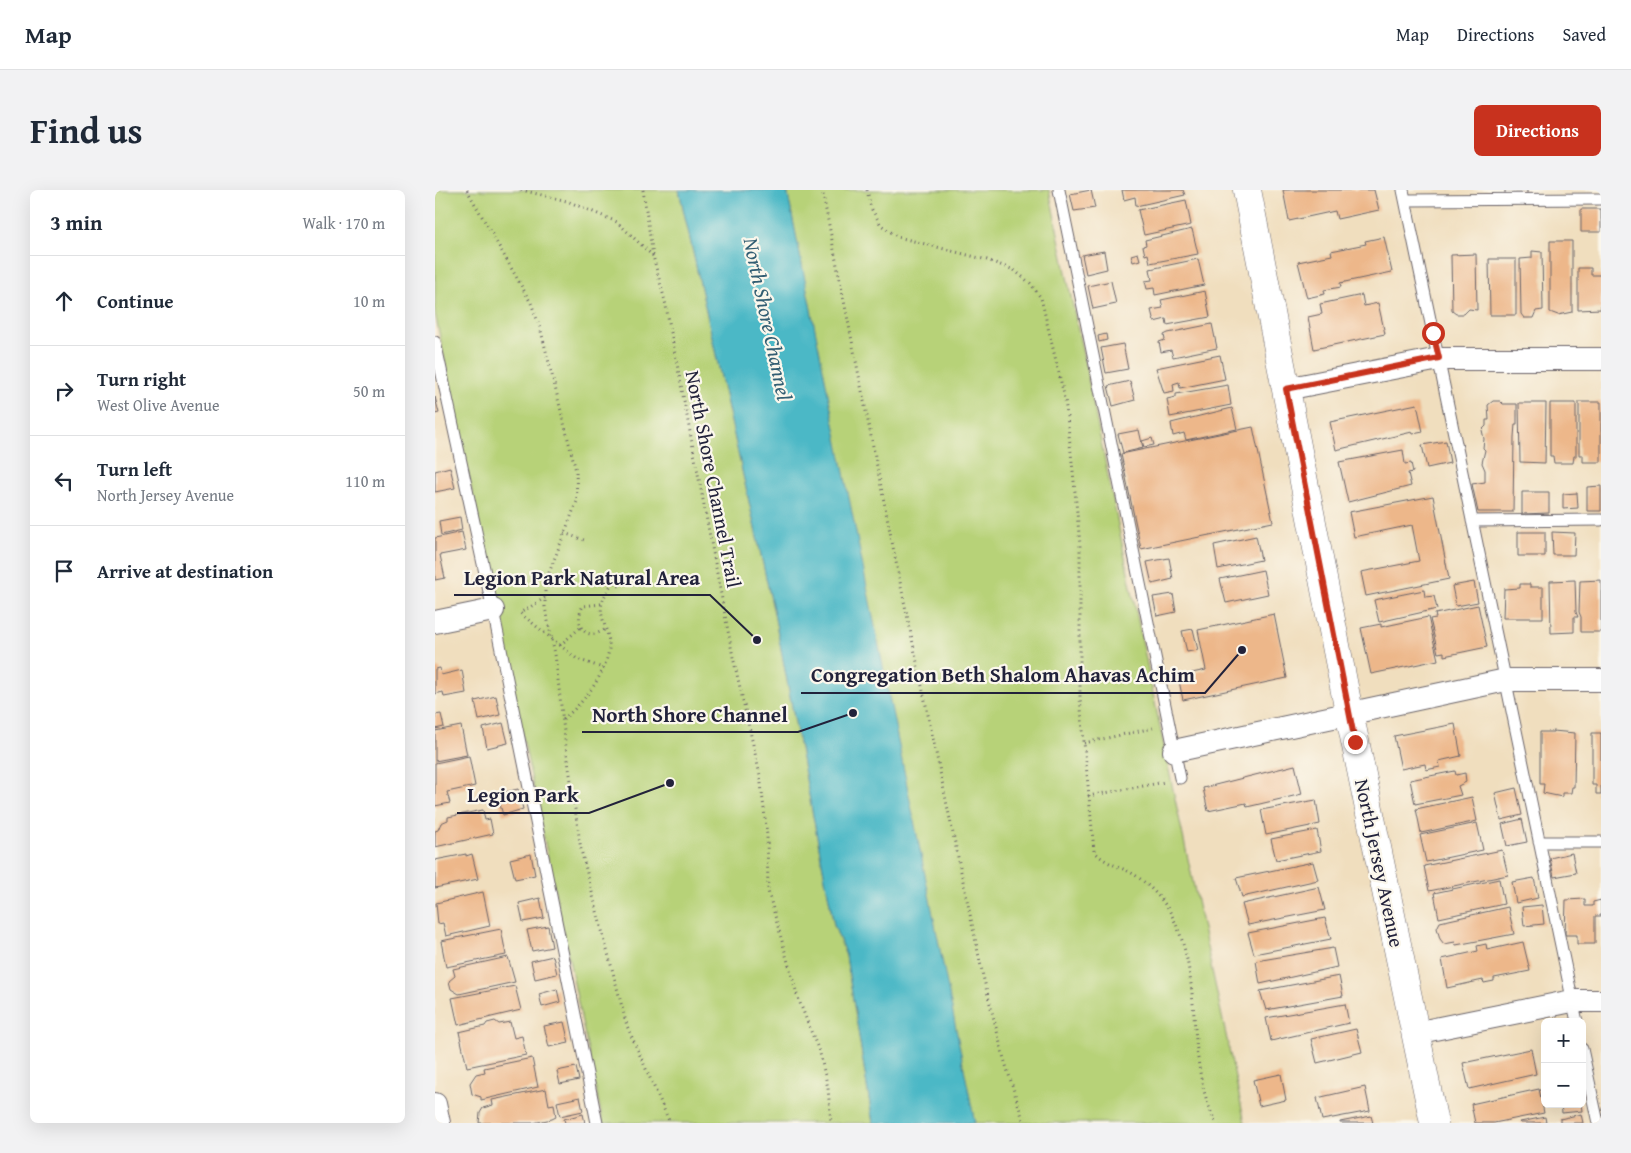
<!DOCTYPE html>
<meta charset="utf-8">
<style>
:root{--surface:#fff;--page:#f2f2f3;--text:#1f2937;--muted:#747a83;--line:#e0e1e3;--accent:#c8321e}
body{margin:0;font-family:"Gentium Book Plus",serif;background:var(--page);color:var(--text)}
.controls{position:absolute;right:15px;bottom:15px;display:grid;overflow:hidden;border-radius:8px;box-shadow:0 5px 20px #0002}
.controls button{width:45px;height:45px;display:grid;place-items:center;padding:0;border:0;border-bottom:1px solid var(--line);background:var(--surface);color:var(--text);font:25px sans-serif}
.stop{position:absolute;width:15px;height:15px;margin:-11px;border:4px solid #c8321e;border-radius:50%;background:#fff}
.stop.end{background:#c8321e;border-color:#fff;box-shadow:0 1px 5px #0008}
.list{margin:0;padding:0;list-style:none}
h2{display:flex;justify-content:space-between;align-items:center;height:65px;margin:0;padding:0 20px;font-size:21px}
h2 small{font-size:16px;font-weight:400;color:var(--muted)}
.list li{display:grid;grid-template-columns:32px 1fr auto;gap:15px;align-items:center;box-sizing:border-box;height:90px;padding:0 20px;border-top:1px solid var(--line)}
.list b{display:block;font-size:19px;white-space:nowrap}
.list p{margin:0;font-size:16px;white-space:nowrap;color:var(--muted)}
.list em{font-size:16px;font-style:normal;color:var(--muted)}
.icon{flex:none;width:28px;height:28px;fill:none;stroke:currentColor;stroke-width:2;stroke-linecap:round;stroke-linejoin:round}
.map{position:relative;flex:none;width:1166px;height:933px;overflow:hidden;border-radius:8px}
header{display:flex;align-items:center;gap:30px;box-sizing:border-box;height:70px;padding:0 25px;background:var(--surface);border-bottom:1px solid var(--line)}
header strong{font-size:24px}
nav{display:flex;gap:28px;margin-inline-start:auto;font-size:18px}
.intro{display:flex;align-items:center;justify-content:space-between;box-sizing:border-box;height:120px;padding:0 30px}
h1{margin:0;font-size:35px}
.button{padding:12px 22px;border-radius:8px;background:var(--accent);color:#fff;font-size:18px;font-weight:700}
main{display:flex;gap:30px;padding:0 30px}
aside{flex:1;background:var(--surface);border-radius:8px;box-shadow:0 5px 20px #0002}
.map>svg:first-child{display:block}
</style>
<header>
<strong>Map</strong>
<nav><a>Map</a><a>Directions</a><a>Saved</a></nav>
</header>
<div class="intro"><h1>Find us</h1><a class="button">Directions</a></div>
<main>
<aside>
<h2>3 min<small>Walk · 170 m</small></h2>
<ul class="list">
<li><svg class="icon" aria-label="ahead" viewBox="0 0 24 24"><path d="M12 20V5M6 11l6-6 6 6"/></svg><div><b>Continue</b></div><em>10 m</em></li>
<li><svg class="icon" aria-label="right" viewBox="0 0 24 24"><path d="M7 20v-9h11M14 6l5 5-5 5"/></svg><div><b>Turn right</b><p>West Olive Avenue</p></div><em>50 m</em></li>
<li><svg class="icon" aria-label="left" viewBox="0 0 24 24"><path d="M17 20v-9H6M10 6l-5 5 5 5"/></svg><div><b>Turn left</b><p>North Jersey Avenue</p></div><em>110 m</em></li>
<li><svg class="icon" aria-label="arrive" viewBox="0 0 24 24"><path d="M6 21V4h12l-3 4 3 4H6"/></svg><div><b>Arrive at destination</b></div></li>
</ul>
</aside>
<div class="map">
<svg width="1166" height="933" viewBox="0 0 1166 933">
<rect width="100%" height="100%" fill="#fbf7ec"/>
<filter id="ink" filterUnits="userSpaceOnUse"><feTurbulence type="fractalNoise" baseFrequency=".02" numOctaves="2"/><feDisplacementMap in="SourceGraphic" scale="10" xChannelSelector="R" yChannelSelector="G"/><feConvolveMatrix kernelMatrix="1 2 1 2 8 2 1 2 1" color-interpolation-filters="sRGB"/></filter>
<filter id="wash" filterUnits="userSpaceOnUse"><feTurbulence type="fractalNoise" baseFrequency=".0096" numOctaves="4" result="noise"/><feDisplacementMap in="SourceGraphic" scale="20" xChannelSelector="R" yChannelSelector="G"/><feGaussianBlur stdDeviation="1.12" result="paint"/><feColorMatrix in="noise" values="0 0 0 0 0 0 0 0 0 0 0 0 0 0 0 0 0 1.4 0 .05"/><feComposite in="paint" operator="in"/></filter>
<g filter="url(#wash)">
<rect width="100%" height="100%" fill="#f0debe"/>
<!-- green -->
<path fill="#b7d278" stroke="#6c7a5a" d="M0 0H244L339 423 399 735 411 766 438 933H168L0 123Z
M352 0H614L737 595 810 933H536Z"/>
<!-- water -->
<path fill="#4bb8c6" stroke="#366d80" d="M244 0H352L540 933H438L411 766 399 735 339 423Z"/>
<g id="blocks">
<!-- building -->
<path fill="#edb78a" d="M656 0 660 18 639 21 635 4Z
M687 0H748L750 5 701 16 700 7 689 10Z
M848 0H939L944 20 902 29 900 21 854 31Z
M1070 0H1092V5H1070Z
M751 10 756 35 709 45 703 20Z
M1146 19H1166V42H1146Z
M757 39 763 64 715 73 713 64 710 65 708 56 711 55 710 50Z
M949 47 957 82 905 93 906 97 889 100 890 104 872 108 863 72 897 65 896 61 931 54 930 51Z
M1115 51H1137V122L1123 125 1115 122Z
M669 61 672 79 651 84 647 65Z
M1097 61 1107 62 1108 120 1101 121 1098 128H1089L1086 124 1085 69 1097 68Z
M703 63 705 70 698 72 696 65Z
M1041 64 1042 120 1034 119 1029 124H1021L1017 121 1016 65Z
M763 69 769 95 720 105 719 98 712 99 710 91 717 90 715 79Z
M1054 69H1081V125H1055Z
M1143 78H1156V85H1166V119L1143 120Z
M676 91 681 114 658 119 653 96Z
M770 101 775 127 732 135 731 129 719 132 716 120 728 118 726 110Z
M927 105 929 116 943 113 950 144 879 159 873 127 887 124 885 114Z
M777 134 782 158 738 167 736 160 726 162 724 152 730 150 729 145 733 143Z
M671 144 672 150 664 152 663 146Z
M688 154 693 179 671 183 666 158Z
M785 165 790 189 745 198 744 192 738 194 739 201 729 203 721 178Z
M695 191 700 210 678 216 673 196Z
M793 195 796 215 735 227 732 209 741 207V204Z
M0 207 4 223 0 224Z
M1058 211H1065L1068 214H1082V234H1080L1079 247 1078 322H1043L1037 294 1050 292V280L1047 273 1050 260 1048 258 1049 249 1047 240 1051 236V230H1054L1053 215Z
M1144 212H1166V272H1148V265H1144Z
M1084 213H1111L1110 273 1085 272Z
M1115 213H1141V266H1139L1138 273H1119L1118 266H1115Z
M982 214 988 242 978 244 977 242 901 260 895 232Z
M797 218 802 239 751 250 749 243 738 246 736 233Z
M818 237 838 332 706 359 686 264Z
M704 240 708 258 688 263 683 244Z
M717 248 719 255 709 257 707 251Z
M1011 251 1015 273 992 278 987 255Z
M968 260 970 274 976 273 978 282 973 283 976 296 913 312 904 272Z
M15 277 20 298 0 302V281Z
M1166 296V321H1152V297Z
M1087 302H1114V323L1087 324Z
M1142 303 1143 318 1128 319V304Z
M998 306 1014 389 931 406 926 382 984 371 977 335 919 347 914 322Z
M25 327 27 340 6 345 4 331Z
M27 342 31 360 5 365 10 388 0 390V348Z
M1083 342H1110V366H1083Z
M1117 342 1140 343 1139 365H1118Z
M821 346 826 370 783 379 779 355Z
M734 368 738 389 717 394 712 372Z
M828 380 833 404 791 413 785 389Z
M1140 390 1141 422 1143 427H1139V442L1116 443 1115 391Z
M1166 390V442H1146V427L1144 422 1145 391Z
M1039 392 1043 412 1021 416 1017 396Z
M1085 394H1095V397H1108V428H1068L1069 399 1085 398Z
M989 400 990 407 999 406 1002 419 944 432 939 410Z
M738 404 741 422 722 426 718 407Z
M1043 415 1052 457 1009 466V462L1003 463 995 429 1001 428 1000 424Z
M839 424 852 488 748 510 743 486 771 480 763 440Z
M993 427 1003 470 936 484 926 438 946 434V437Z
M758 439 763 460 752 462 747 441Z
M5 478 6 485 27 480 31 503 9 507 8 502 0 504V479Z
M61 506 65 525 44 530 40 511Z
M6 524 9 537 0 539V525Z
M68 533 73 553 52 558 48 538Z
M1020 534 1026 566 1004 571 1005 577 991 580 990 574 966 579 959 546Z
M26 536 32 565 0 571V541Z
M1118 541 1140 543 1139 597H1137L1136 603H1127V607L1108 603 1109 594H1105V542H1118Z
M1157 543H1166V604H1161V595H1157Z
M34 566 40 596 12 602 15 613 0 616V573Z
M860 575 867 604 812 617 811 613 773 621 768 598Z
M1020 581 1021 585 1030 583 1031 592 1023 596 1026 605 980 614 975 590Z
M1081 598 1087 625 1066 630 1060 603Z
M83 599 88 619 68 625 62 604Z
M1037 607 1042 631 986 643 981 619Z
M881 610 885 634 831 645 826 620Z
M48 620 50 630 55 629 58 644 0 657V641L3 640 6 633 13 630V627Z
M1087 629 1092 652 1072 656 1067 634Z
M1042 633 1048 660 991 672 985 645Z
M882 640 886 661 841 670 836 649Z
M1067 660 1073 685 994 701 989 676Z
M1137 663 1141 683 1119 687 1115 668Z
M31 664V666L37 664 43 689 0 698V670Z
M96 664 100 685 80 689 75 669Z
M878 672 883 690 807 707 801 688Z
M1099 688 1103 708 1081 713 1077 692Z
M1064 689 1069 714 1004 728 999 703Z
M884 697 890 720 813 735 807 714Z
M48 702 55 736 11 746 8 733 3 734 1 713Z
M105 708 109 728 88 732 84 713Z
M1150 709V716H1158V712L1166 710V726H1160V754H1142V745H1130L1131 710Z
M1107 715 1109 734 1089 736 1087 717Z
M1073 717 1079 744 1021 755 1020 752 1009 754 1005 749 1002 738 1005 732Z
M890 728 896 749 819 764 813 743Z
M113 736 117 757 97 761 92 740Z
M66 739 71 765 11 777 6 751Z
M1088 752 1095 781 1059 788V791L1049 793 1048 790 1012 798 1007 769 1043 761 1042 756 1051 754 1052 760Z
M898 758 902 777 825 794 821 771Z
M118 766 122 784 100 789 96 771Z
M73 767 80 792 24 804 16 799 14 791 20 786 18 779Z
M904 786 908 806 831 820 825 801Z
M80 796 86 820 23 835 17 808Z
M122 799 125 812 107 817 104 804Z
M910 814 914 833 836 851 831 828Z
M60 831 64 834 75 832 79 848 87 846 91 865 32 877 24 842 50 836 52 833Z
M129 832 134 853 114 857 109 836Z
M921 839 927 862 882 873 876 849Z
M1096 859 1101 884 1034 899 1028 873Z
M97 868 103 897 46 910V907L37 904 35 893 41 884 50 882 49 878Z
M141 877 144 890 125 894 122 881Z
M846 884 851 910 824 916 818 890Z
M930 897 935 921 887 930 882 908Z
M111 899 114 915 119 914 121 927 117 929 98 933H44L45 923 48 918 58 915 57 910Z
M1104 899 1109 923 1059 933H1040L1036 914Z
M145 907 148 921 125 926 122 912Z
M1126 914H1146L1147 921 1127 923Z
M148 924 150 933H130L129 929Z
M1146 924 1148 933H1125V929Z
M936 926 938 933H905V932Z
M1110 927 1111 933H1086L1085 932Z"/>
</g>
</g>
<g filter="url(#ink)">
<use href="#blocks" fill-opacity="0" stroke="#6a6469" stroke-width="1"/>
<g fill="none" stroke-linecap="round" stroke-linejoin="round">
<defs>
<path id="service" d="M624 0 745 588
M968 0 1142 832
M971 10 1166 9
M0 152 58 420 162 933
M1037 331 1166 330
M1104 652H1166
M1147 859 1163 933"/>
<path id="minor" d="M851 199 1004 169H1166
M0 432 58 420
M739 561 1071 490H1166
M980 843 1137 811H1166
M0 914 4 933"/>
<path id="secondary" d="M812 0 914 522 999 933"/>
</defs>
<!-- service casing -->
<use href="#service" stroke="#6a6469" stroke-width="13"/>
<!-- minor casing -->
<use href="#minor" stroke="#6a6469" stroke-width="24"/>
<!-- secondary casing -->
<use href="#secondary" stroke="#6a6469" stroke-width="29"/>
<!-- path -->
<path stroke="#6a6469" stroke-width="3" stroke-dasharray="1 4" stroke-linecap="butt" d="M32 0 96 113 105 137 141 281 142 311 110 393V417L120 464 130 550 146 660 192 836 235 933
M86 0 132 11 182 32 218 66
M208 0 218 66 230 111 298 467 325 585 332 645 333 701 363 808 385 864 393 898 396 933
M387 0 464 387 548 786 569 869 589 933
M432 0 436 18 446 35 463 47 552 70 579 80 595 93 606 108 630 209 638 281 645 354V508L659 661C673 677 689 676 704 688 715 696 728 710 735 722 771 787 748 868 781 933
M129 343 149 350
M171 388 186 397
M110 408 85 423 142 469 168 478
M166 414 148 416C142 426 143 445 159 444 163 443 168 441 171 439
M125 455 146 437
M128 529C148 514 171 484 174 459 176 444 163 427 167 413 169 406 174 398 178 392
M649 553 718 538
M653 606 730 592"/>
<!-- service -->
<use href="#service" stroke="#fff" stroke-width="11"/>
<!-- minor -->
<use href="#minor" stroke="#fff" stroke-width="22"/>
<!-- secondary -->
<use href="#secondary" stroke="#fff" stroke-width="28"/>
</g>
</g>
<g fill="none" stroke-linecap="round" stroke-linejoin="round" filter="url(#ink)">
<!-- route -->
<path stroke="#c8321e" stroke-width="6" d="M920 552 851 199 1004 168 998 143"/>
</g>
<g text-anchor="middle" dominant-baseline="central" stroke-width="4.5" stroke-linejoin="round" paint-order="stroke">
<!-- street labels -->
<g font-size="20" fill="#22223b" stroke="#fbf7ec">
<text transform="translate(279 289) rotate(79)">North Shore Channel Trail</text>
<text transform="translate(945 673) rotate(78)">North Jersey Avenue</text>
</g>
<!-- water labels -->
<g font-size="21" font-style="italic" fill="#325e73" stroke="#fbf7ec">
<text transform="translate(333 129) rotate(78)">North Shore Channel</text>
</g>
</g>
<!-- callouts -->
<path fill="none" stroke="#22223b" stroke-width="2" d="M322 450L275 405H19M807 460L770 503H366M418 523L363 542H147M235 593L154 623H22"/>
<g fill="#22223b" stroke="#fbf7ec" stroke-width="2">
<circle cx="322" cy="450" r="5"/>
<circle cx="807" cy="460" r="5"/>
<circle cx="418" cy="523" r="5"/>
<circle cx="235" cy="593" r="5"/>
</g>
<g font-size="21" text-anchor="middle" font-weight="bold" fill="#22223b" stroke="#fbf7ec" stroke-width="4.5" stroke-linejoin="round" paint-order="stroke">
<text x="147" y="395">Legion Park Natural Area</text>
<text x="568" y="492">Congregation Beth Shalom Ahavas Achim</text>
<text x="255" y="532">North Shore Channel</text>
<text x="88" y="612">Legion Park</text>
</g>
</svg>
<div class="controls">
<button>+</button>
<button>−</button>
</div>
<div class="stop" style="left:998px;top:143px"></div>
<div class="stop end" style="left:920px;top:552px"></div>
</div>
</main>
